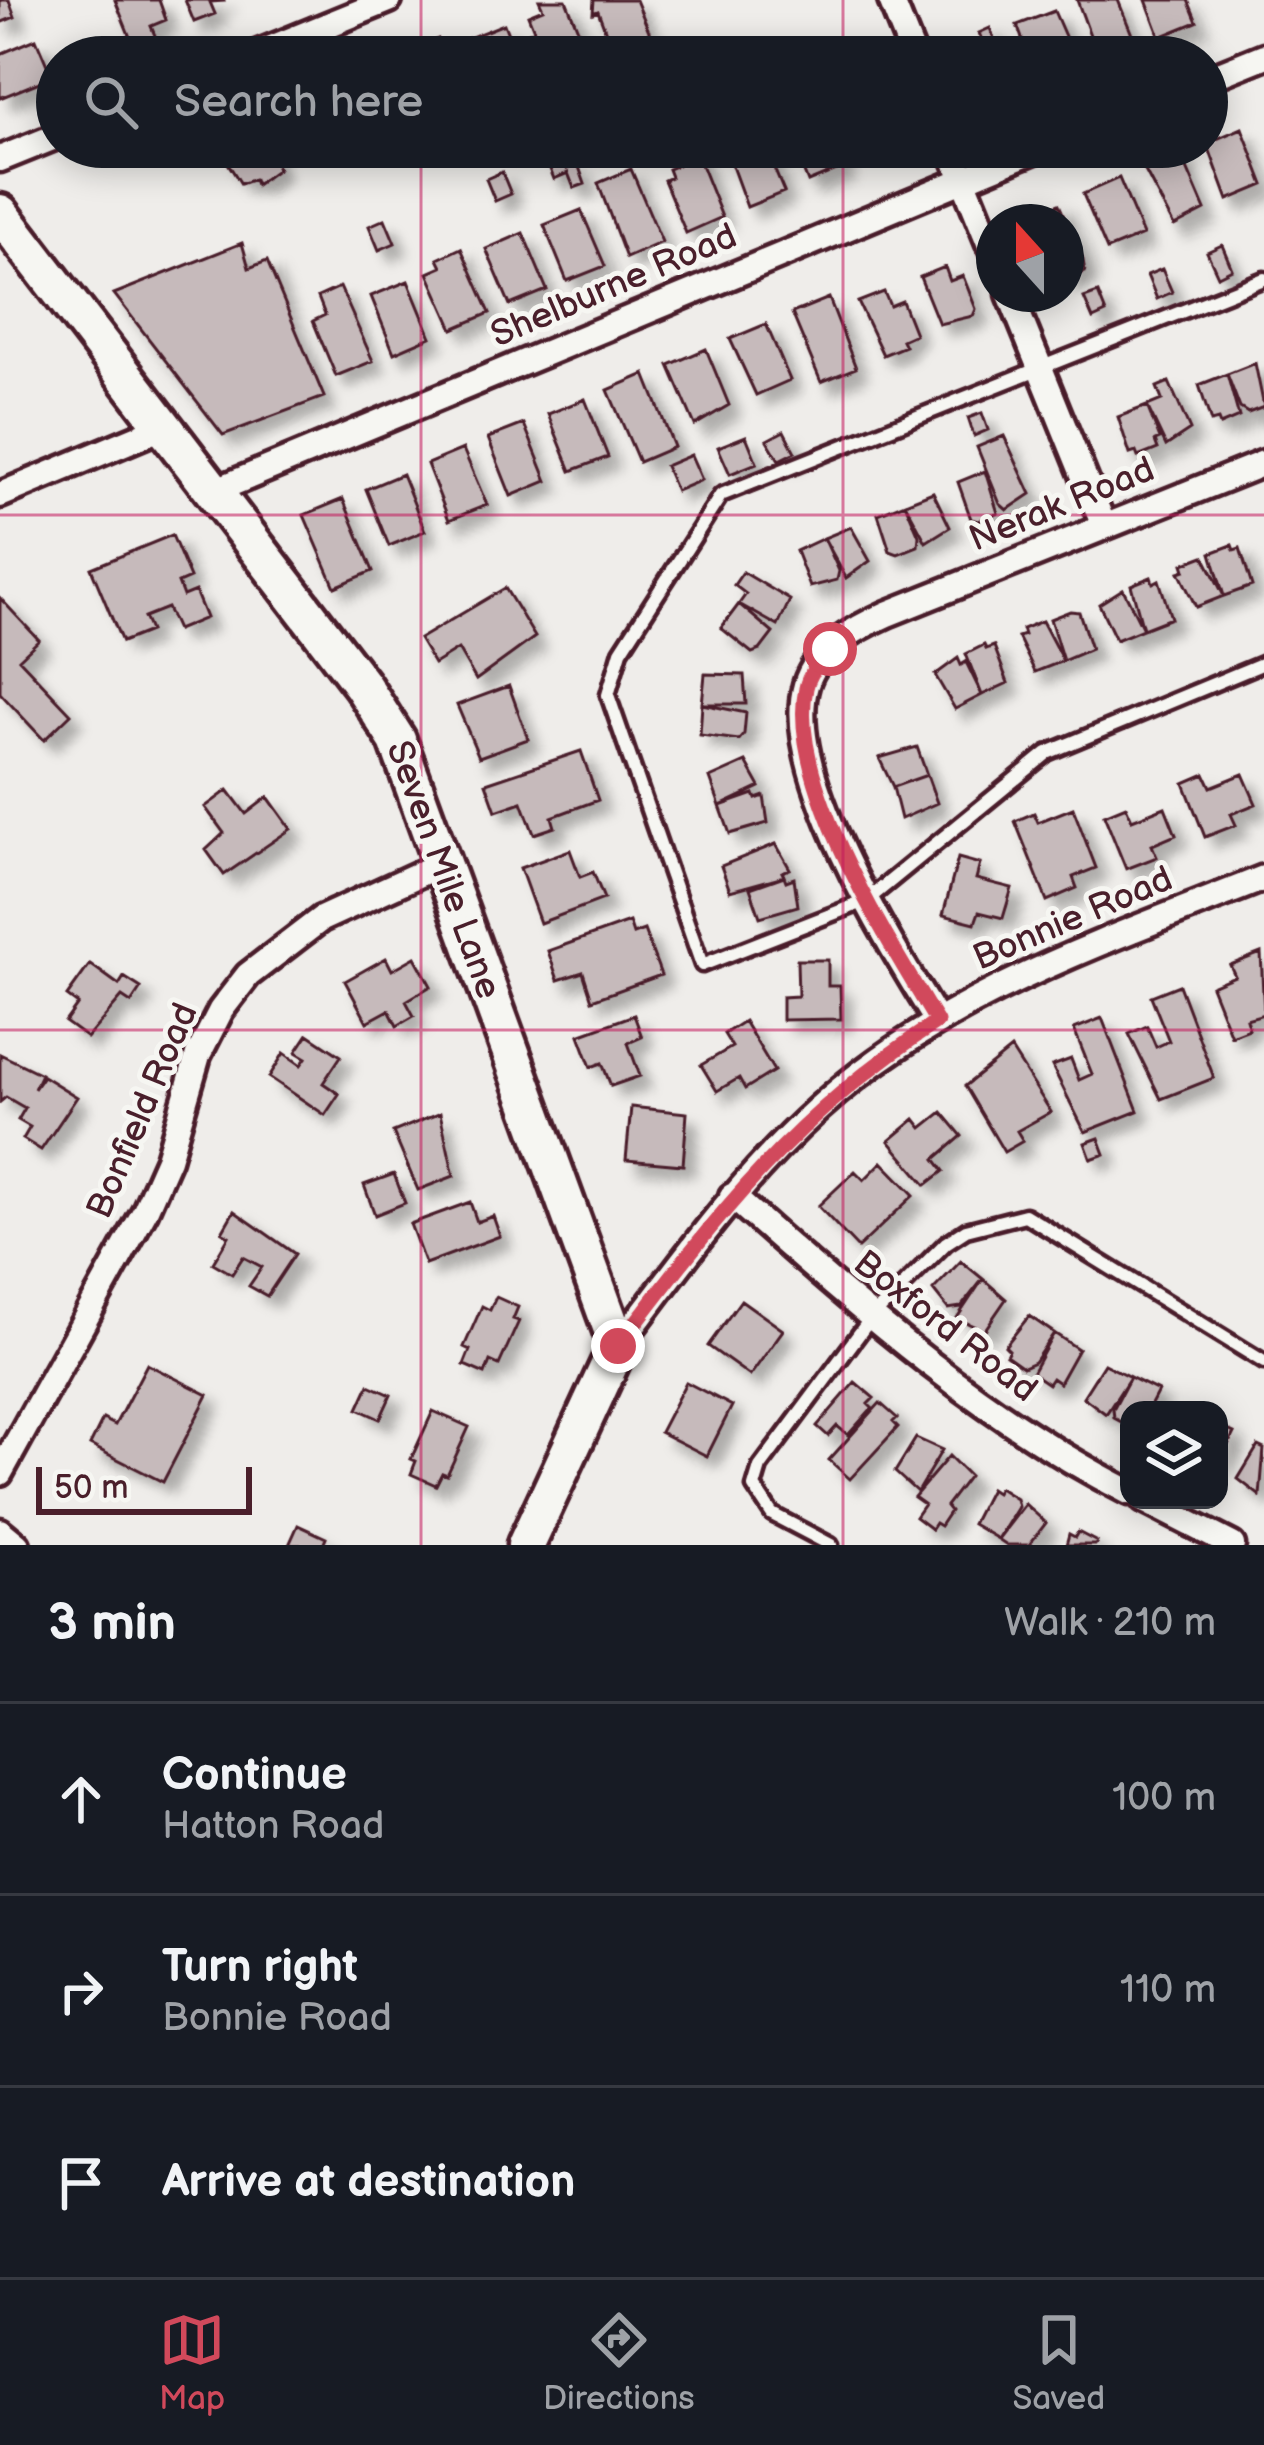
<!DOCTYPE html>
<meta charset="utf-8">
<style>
:root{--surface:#171b24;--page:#20242c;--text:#f1f3f6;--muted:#9ea1a6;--line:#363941;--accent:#d1495b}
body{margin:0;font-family:"Balsamiq Sans",sans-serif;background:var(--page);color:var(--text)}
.controls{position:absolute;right:36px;bottom:36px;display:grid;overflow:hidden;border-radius:24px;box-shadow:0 6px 30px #0003}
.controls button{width:108px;height:108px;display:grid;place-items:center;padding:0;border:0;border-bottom:3px solid var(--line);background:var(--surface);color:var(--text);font:60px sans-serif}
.compass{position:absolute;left:976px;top:204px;width:108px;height:108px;border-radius:50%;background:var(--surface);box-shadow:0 6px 30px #0003;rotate:339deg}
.scale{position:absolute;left:36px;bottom:30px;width:216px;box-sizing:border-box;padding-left:12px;border:6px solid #4a1f2b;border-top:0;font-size:33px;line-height:42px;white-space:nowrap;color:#4a1f2b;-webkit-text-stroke:9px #f6f6f2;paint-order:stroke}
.stop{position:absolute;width:36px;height:36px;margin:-27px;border:9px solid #d1495b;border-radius:50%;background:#fff}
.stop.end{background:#d1495b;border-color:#fff;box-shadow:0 3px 12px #0008}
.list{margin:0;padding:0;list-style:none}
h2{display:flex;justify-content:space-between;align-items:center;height:156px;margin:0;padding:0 48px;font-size:51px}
h2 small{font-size:39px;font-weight:400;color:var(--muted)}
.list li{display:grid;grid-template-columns:78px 1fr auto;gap:36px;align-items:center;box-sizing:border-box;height:192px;padding:0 48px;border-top:3px solid var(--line)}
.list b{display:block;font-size:45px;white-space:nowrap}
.list p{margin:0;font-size:39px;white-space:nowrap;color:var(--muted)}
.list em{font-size:39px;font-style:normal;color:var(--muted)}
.icon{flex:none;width:66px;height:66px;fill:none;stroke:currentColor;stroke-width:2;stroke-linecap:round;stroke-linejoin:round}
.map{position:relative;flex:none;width:1264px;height:1545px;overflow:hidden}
.search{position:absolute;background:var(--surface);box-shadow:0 6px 30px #0003;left:36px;right:36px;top:36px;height:132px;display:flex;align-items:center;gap:30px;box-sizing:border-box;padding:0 42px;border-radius:66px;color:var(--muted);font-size:45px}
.sheet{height:732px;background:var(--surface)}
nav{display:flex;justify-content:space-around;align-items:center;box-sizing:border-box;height:168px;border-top:3px solid var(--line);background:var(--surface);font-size:33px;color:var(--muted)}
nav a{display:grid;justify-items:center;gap:6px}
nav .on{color:var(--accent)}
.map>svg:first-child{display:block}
</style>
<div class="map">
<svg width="1264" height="1545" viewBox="0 0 1264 1545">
<defs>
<filter id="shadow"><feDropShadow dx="11" dy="11" stdDeviation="6" flood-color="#0004"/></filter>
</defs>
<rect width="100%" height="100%" fill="#efedea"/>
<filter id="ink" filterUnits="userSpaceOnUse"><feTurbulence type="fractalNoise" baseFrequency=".00833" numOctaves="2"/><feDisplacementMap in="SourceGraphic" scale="24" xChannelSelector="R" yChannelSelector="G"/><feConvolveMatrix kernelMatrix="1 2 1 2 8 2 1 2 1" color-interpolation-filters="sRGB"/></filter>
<g filter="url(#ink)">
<!-- building -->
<path fill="#c6babb" stroke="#4a1f2b" stroke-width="3" filter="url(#shadow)" d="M0 0H9L15 17 0 23Z
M115 0H159L166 20 151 26 156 38 134 47Z
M185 0H224V1L210 2 215 14 194 22Z
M539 0H566L589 57H568L565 50 545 57 529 32 534 30 528 15 543 9Z
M594 0H636L651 36 613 51 598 11 593 13Z
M1077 0H1118L1137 47 1098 57Z
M1146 0H1188L1197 22 1160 37Z
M1054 11 1074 57H1029L1017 25Z
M504 24 517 57H473L466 39Z
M990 28 1001 57H959L956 50 982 40 979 33Z
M36 39 52 77 0 98V54Z
M438 39 445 57H421L417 47Z
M1242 128 1264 185 1228 200 1207 143Z
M226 147H269L278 169 256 185 254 179 241 184 224 157 229 155Z
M670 147H694L722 217 686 233 664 180 671 177 668 169 678 165Z
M725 147H765L784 192 747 207Z
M794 147H836L844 167 808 182Z
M559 148 567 169 578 164 585 184 574 188 568 173 554 179 544 154Z
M1181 154 1205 210 1174 226 1144 169Z
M631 169 662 242 626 258 598 183Z
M502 172 511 194 495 201 486 179Z
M1119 178 1143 235 1107 250 1083 194Z
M1059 204 1083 260 1085 272 1066 280V222L1022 219Z
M581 210 605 266 567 281 544 225Z
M385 219 395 243 379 250 369 226Z
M523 233 547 290 510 305 486 249Z
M242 243 249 268 267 261 324 397 223 435 114 294Z
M1222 245 1232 269 1218 276 1207 252Z
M461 248 490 313 453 329 428 273 442 267 438 259Z
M945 267 950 281 963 276 976 309 973 316 939 324 920 277Z
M1162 269 1172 292 1157 299 1147 275Z
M408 281 431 337 394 353 371 296Z
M340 287 373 361 336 376 313 321 325 315 318 297Z
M884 292 890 306 902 301 915 334 902 340 905 346 883 355 858 302Z
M1098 293 1106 313 1093 319 1084 298Z
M829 298 856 368 821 382 792 313Z
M766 324 790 380 756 395 730 339Z
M706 349 729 405 695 425 669 365Z
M1255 363 1264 407 1248 413 1240 408 1227 374Z
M645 374 674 447 639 462 608 390Z
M1227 374 1239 417 1220 425 1218 420 1211 422 1199 385Z
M1169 382 1190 430 1166 446 1147 406 1162 400 1157 387Z
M585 399 608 457 571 471 548 414Z
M1147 406 1160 439 1155 441 1158 449 1138 457 1136 452 1130 454 1118 417Z
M982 413 988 430 974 436 968 418Z
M524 424 547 481 511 496 488 438Z
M784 431 795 452 779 460 767 440Z
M746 436 757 463 730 474 718 447Z
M1004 436 1031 494 1007 510 1000 504 977 447Z
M463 449 487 505 449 520 427 464Z
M691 455 702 480 676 491 665 466Z
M985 471 998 513 978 521 971 519 958 482Z
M402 474 425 531 389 546 366 489Z
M933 492 950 527 926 542 905 503Z
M343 499 373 571 335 587 304 515Z
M905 503 919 536 918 546 898 554 890 551 878 514Z
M851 527 870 561 846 578 824 538Z
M172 535 190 578 178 583 183 596 195 591 206 618 177 630 167 608 144 617 150 631 122 642 91 568Z
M824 538 839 571 837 580 810 587 796 551Z
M1232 545 1234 550 1240 548 1252 586 1224 596 1211 553Z
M1204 556 1224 596 1196 607 1179 572 1185 570 1183 564Z
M743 572 790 600 778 626 739 604 746 594 734 585Z
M1151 577 1153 583 1159 580 1171 618 1143 629 1131 585Z
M505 588 535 637 476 680 458 649 434 664 419 639Z
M1123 589 1143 629 1116 640 1099 604Z
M0 598 39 640 19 659 71 714 44 740 0 693Z
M739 604 773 633 760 650 752 653 721 628Z
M1070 611 1079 612 1091 649 1063 661 1050 619Z
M1042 621 1063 661 1035 672 1018 637 1024 635 1022 629Z
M984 645 986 649 994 646 1008 683 982 695 966 654Z
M958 658 961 665 966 662 982 695 955 709 935 675Z
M705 674 744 675 746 704H702Z
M509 686 528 739 479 757 457 705Z
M702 704 746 713 744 734 739 740 700 735Z
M917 747 927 775 893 787 879 758Z
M581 751 598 800 552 817 555 827 534 834 522 802 496 811 486 783Z
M746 762 760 787 720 806 710 778Z
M1205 774 1211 787 1243 774 1256 804 1231 814 1236 825 1205 837 1184 783Z
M927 775 937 803 901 819 893 787Z
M228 790 246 814 268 797 291 829 224 875 206 850 224 833 205 807Z
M754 794 756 799 764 796 768 823 730 834 720 806Z
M1126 806 1132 820 1165 807 1176 835 1152 845 1157 857 1126 869 1104 815Z
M1073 808 1096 868 1073 877 1077 888 1047 901 1015 821 1034 813 1038 822Z
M776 844 790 869 782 872 784 876 730 891 721 866Z
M570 850 580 877 593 872 604 899 540 923 520 868Z
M958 858 980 864 976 879 1012 888 1003 918 979 912 975 923 943 915Z
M784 876 786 881 794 878 798 906 760 917 750 888Z
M629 922 633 934 644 930 661 975 592 1000 583 972 558 980 548 951Z
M1261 953 1264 1014 1246 1019 1249 1029 1231 1036 1211 986 1235 976 1230 965Z
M415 957 431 986 406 1001 414 1016 397 1026 389 1010 367 1022 345 981 386 958 392 970Z
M797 960H828V986H840L841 1019 782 1020V997L798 996Z
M90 964 119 985 124 977 141 988 131 1003 122 997 87 1038 65 1022 78 1004 67 996Z
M1179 985 1214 1078 1161 1099 1129 1034 1147 1026 1156 1047 1169 1041 1151 996Z
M634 1015 642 1037 628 1043 640 1076 611 1086 602 1063 591 1067 579 1035Z
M1102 1018 1138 1111 1085 1132 1052 1066 1071 1059 1079 1080 1092 1074 1074 1029Z
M744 1021 774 1071 745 1089 739 1078 717 1091 701 1065 732 1047 724 1034Z
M308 1034 341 1056 323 1083 339 1094 325 1115 269 1077 284 1053 301 1065 306 1058 296 1052Z
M1011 1049 1051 1112 1017 1131 1023 1141 1004 1152 965 1086Z
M0 1054 41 1074 34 1089 43 1076 77 1097 41 1150 23 1139 30 1127 18 1120 25 1108 6 1097 0 1102Z
M631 1107 687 1113 683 1165 626 1160Z
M942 1112 962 1136 935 1159 944 1171 926 1185 889 1141 915 1119 922 1128Z
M440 1113 454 1176 418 1190 393 1132Z
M1099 1138 1105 1154 1091 1159 1085 1143Z
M882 1162 914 1195 858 1248 818 1206 855 1171 864 1180Z
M394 1174 405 1203 375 1215 364 1185Z
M470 1202 477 1222 493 1216 500 1236 425 1264 410 1224Z
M234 1211 295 1254 267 1296 249 1286 262 1267 243 1257 232 1274 213 1263 229 1236 222 1232Z
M961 1261 983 1279 961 1307 948 1309 933 1290Z
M983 1279 1006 1299 984 1331 957 1318Z
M496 1297 518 1307 513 1319 519 1321 499 1365 490 1361 485 1374 464 1365 470 1350 464 1347 482 1306 490 1310Z
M741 1300 783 1330 750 1376 708 1346Z
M1029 1316 1054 1333 1034 1362 1023 1367 1006 1355 1009 1350 1005 1346Z
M1054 1333 1078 1349 1059 1383 1052 1378 1048 1384 1032 1373Z
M147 1364 208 1395 163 1482 90 1445 103 1419 115 1425Z
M1104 1364 1130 1377 1106 1414 1083 1397Z
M1130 1377 1158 1391 1148 1410H1129V1426L1114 1418 1113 1409Z
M686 1382 732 1406 707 1456 660 1432Z
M855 1382 874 1398 868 1404 872 1408 848 1435 837 1426 828 1436 817 1426Z
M369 1385 391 1395 380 1419 358 1409Z
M880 1403 897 1418 893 1422 898 1427 850 1479 829 1460Z
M433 1411 469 1427 447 1475 442 1473 436 1485 411 1474 416 1461 411 1459Z
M1219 1426 1234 1433 1219 1463Z
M916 1438 942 1450 917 1492 895 1472Z
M1258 1446 1264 1449 1260 1496 1238 1479Z
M949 1456 969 1476 946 1506 950 1511 940 1526 935 1523 931 1529 915 1517 924 1504 914 1497Z
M999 1488 1016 1499 1018 1507 998 1539 972 1524 990 1489 996 1493Z
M1025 1504 1046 1523 1029 1545H1007L998 1539Z
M298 1525 326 1538 323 1545H289Z
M1078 1532 1097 1542 1095 1545H1066L1069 1534 1075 1537Z"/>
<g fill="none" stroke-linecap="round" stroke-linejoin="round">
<defs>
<path id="lane" d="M1264 279 721 495 621 651 608 695 702 965 866 901 1047 753 1264 663
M831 1545 772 1514 754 1487 760 1467 871 1318 946 1243 966 1230 1025 1215 1264 1362"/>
<path id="street" d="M891 0 914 57
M249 57 389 0
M1207 79 1264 56
M950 147 994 255
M0 159 57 136
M1010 294 1104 526
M214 491 1042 147
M0 495 165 426
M937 1021C892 948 781 771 806 685 817 648 856 628 887 614L1264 463
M732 1196C858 1307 979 1416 1129 1492
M618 1346C681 1263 741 1178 819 1108 944 994 1109 940 1264 878
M0 1473 145 1211 168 1159 198 1055 221 1010 248 975 321 919 441 864
M1144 1500 1232 1545
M0 1531 17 1545"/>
<path id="secondary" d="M0 213 362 685 397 740 618 1346 526 1545"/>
</defs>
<!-- lane casing -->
<use href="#lane" stroke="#4a1f2b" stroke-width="21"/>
<!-- street casing -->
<use href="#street" stroke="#4a1f2b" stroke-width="33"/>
<!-- secondary casing -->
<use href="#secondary" stroke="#4a1f2b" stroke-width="45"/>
<!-- lane -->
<use href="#lane" stroke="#f6f6f2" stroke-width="12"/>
<!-- street -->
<use href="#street" stroke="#f6f6f2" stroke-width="24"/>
<!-- secondary -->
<use href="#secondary" stroke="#f6f6f2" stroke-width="36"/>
</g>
</g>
<g fill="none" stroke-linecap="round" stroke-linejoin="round" filter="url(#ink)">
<!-- route -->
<path stroke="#d1495b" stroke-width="15" d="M618 1346C719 1213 795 1114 937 1022 890 944 786 780 806 688 809 673 820 661 830 649"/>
</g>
<!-- grid -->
<path fill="none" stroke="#c2185b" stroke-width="3" stroke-opacity="0.55" d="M421 0V57M843 0V57M421 147V1545M843 147V1545M0 515H1264M0 1030H1264"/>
<g text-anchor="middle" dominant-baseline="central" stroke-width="10" stroke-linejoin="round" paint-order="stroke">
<!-- street labels -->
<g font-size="36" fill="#4a1f2b" stroke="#f6f6f2">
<text transform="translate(614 286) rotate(-23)">Shelburne Road</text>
<text transform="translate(1062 505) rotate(-22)">Nerak Road</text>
<text transform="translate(443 870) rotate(70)">Seven Mile Lane</text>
<text transform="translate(1073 919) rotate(-23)">Bonnie Road</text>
<text transform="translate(143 1111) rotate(-67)">Bonfield Road</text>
<text transform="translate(945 1327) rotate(38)">Boxford Road</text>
</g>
</g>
</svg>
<div class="controls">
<button><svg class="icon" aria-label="layers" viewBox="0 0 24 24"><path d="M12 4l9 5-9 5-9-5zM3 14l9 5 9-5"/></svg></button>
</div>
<svg class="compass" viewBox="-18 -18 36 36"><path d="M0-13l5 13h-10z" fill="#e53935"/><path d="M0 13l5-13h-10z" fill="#9ea1a6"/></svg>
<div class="scale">50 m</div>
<div class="stop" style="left:830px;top:649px"></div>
<div class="stop end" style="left:618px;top:1346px"></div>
<div class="search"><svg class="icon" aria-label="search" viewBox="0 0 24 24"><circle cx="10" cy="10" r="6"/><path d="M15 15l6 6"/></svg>Search here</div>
</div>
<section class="sheet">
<h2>3 min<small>Walk · 210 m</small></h2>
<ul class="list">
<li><svg class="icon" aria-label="ahead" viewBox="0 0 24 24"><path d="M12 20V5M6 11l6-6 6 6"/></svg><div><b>Continue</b><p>Hatton Road</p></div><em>100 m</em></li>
<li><svg class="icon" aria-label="right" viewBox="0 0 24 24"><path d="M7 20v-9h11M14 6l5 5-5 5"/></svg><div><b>Turn right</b><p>Bonnie Road</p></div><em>110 m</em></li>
<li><svg class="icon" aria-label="arrive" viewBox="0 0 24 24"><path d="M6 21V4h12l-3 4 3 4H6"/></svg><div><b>Arrive at destination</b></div></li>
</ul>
</section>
<nav>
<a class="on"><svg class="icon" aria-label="map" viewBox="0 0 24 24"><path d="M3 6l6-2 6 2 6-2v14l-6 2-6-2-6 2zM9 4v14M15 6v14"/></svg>Map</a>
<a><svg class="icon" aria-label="directions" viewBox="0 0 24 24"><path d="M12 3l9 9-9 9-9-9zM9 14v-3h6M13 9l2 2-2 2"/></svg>Directions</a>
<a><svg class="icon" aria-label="saved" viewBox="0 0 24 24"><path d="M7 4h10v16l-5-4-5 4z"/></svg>Saved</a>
</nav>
